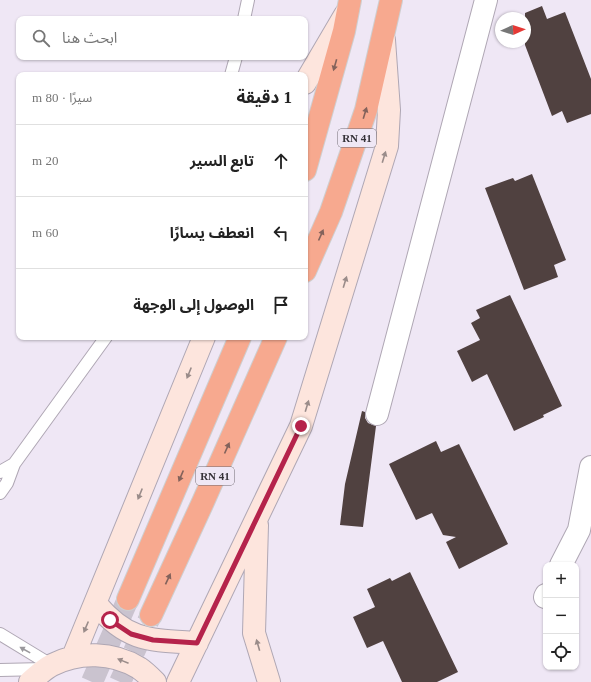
<!DOCTYPE html>
<html lang="ar">
<meta charset="utf-8">
<style>
:root{--surface:#fff;--page:#f2f2f2;--text:#222;--muted:#767676;--line:#e0e0e0}
body{margin:0;font-family:"Times New Roman","Noto Sans Arabic",serif;background:var(--page);color:var(--text);direction:rtl}
.controls{position:absolute;right:12px;bottom:12px;display:grid;overflow:hidden;border-radius:8px;box-shadow:0 1px 3px #0004}
.controls button{width:36px;height:36px;display:grid;place-items:center;padding:0;border:0;border-bottom:1px solid var(--line);background:var(--surface);color:var(--text);font:20px sans-serif}
.compass{position:absolute;left:495px;top:12px;width:36px;height:36px;border-radius:50%;background:var(--surface);box-shadow:0 1px 3px #0004;rotate:87deg}
.stop{position:absolute;width:12px;height:12px;margin:-9px;border:3px solid #b5234b;border-radius:50%;background:#fff}
.stop.end{background:#b5234b;border-color:#fff;box-shadow:0 1px 4px #0008}
.list{margin:0;padding:0;list-style:none}
h2{display:flex;justify-content:space-between;align-items:center;height:52px;margin:0;padding:0 16px;font-size:17px}
h2 small{font-size:13px;font-weight:400;color:var(--muted)}
.list li{display:grid;grid-template-columns:26px 1fr auto;gap:12px;align-items:center;box-sizing:border-box;height:72px;padding:0 16px;border-top:1px solid var(--line)}
.list b{display:block;font-size:15px;white-space:nowrap}
.list em{font-size:13px;font-style:normal;color:var(--muted)}
.icon{flex:none;width:22px;height:22px;fill:none;stroke:currentColor;stroke-width:2;stroke-linecap:round;stroke-linejoin:round}
.map{position:relative;flex:none;width:591px;height:682px;overflow:hidden;direction:ltr}
.search{position:absolute;background:var(--surface);box-shadow:0 1px 3px #0004;left:16px;top:16px;width:292px;height:44px;display:flex;align-items:center;gap:10px;box-sizing:border-box;padding:0 14px;border-radius:8px;color:var(--muted);font-size:15px}
.panel{position:absolute;background:var(--surface);box-shadow:0 1px 3px #0004;left:16px;top:72px;width:292px;height:268px;border-radius:8px;direction:rtl}
.map>svg:first-child{display:block}
</style>
<div class="map">
<svg width="591" height="682" viewBox="0 0 591 682">
<rect width="100%" height="100%" fill="#efe7f5"/>
<!-- building -->
<path fill="#504140" d="M542 6 547 19 565 12 591 79V114L567 123 562 111 552 116 525 45V13Z
M532 174 566 260 554 265 558 277 524 290 485 188 513 178 515 181Z
M510 295 562 406 543 415 544 417 514 431 487 374 472 382 457 351 480 340 471 323 480 318 476 310Z
M362 411 365 412V418L368 423 376 426 363 527 340 525 345 484Z
M436 441 441 452 459 444 508 544 459 569 446 542 456 537 443 535 432 513 416 520 389 464Z
M410 572 458 672 437 682H402L383 641 367 648 353 617 375 607 367 589 390 578 392 581Z"/>
<g fill="none" stroke-linecap="round" stroke-linejoin="round">
<!-- highway-tunnel -->
<path stroke="#cac3cf" stroke-width="22" stroke-dasharray="22 11" stroke-linecap="butt" d="M92 682 128 599
M120 682 151 615"/>
<defs>
<path id="lane" d="M244 19 248 0
M231 75 236 57
M0 472 14 464
M0 493 7 483 14 464 106 337
M0 634 51 665
M0 670 44 669"/>
<path id="street" d="M377 414 486 0
M561 565 579 530 591 467
M545 597 546 595"/>
<path id="secondary" d="M305 83 345 15
M257 525 254 633 269 682
M96 604C128 642 150 640 197 643
M73 657 204 337
M30 682C37 676 44 669 52 665 79 651 113 652 139 668 145 672 150 677 155 682
M178 682 301 426 387 146 389 110 384 40"/>
<path id="highway" d="M305 170 344 31 350 0
M305 271 331 212 366 110 391 0
M128 599 240 337
M151 615 203 502 276 337"/>
</defs>
<!-- lane casing -->
<use href="#lane" stroke="#afa7b4" stroke-width="14"/>
<!-- street casing -->
<use href="#street" stroke="#afa7b4" stroke-width="24"/>
<!-- secondary casing -->
<use href="#secondary" stroke="#afa7b4" stroke-width="24"/>
<!-- highway casing -->
<use href="#highway" stroke="#cfcecf" stroke-width="24"/>
<!-- lane -->
<use href="#lane" stroke="#fff" stroke-width="12"/>
<!-- street -->
<use href="#street" stroke="#fff" stroke-width="22"/>
<!-- secondary -->
<use href="#secondary" stroke="#fde5dd" stroke-width="22"/>
<!-- highway -->
<use href="#highway" stroke="#f7a98f" stroke-width="22"/>
</g>
<!-- one-way arrows -->
<defs><path id="oneway-solid" d="M-6-.8H1V-3.2L6.5 0L1 3.2V.8H-6Z"/></defs>
<g fill="#83625b">
<use href="#oneway-solid" transform="translate(335 65) rotate(106)"/>
<use href="#oneway-solid" transform="translate(365 113) rotate(-73)"/>
<use href="#oneway-solid" transform="translate(321 235) rotate(-66)"/>
<use href="#oneway-solid" transform="translate(227 448) rotate(-66)"/>
<use href="#oneway-solid" transform="translate(181 476) rotate(113)"/>
<use href="#oneway-solid" transform="translate(168 579) rotate(-65)"/>
</g>
<g fill="#9a8c8a">
<use href="#oneway-solid" transform="translate(384 157) rotate(-73)"/>
<use href="#oneway-solid" transform="translate(345 282) rotate(-73)"/>
<use href="#oneway-solid" transform="translate(189 373) rotate(112)"/>
<use href="#oneway-solid" transform="translate(307 406) rotate(-73)"/>
<use href="#oneway-solid" transform="translate(140 494) rotate(112)"/>
<use href="#oneway-solid" transform="translate(86 627) rotate(113)"/>
<use href="#oneway-solid" transform="translate(258 645) rotate(-106)"/>
<use href="#oneway-solid" transform="translate(123 661) rotate(-158)"/>
</g>
<use fill="#9a989c" href="#oneway-solid" transform="translate(25 650) rotate(-151)"/>
<g fill="none" stroke-linecap="round" stroke-linejoin="round">
<!-- route -->
<path stroke="#b5234b" stroke-width="5" d="M110 620 131 634 153 640 197 643 301 426"/>
</g>
<g text-anchor="middle" dominant-baseline="central" stroke-width="4" stroke-linejoin="round" paint-order="stroke">
<!-- shield labels -->
<g fill="#efe7f5" stroke="#6e6871" stroke-width="1">
<rect x="338" y="129" width="38" height="18" rx="3"/>
<rect x="196" y="467" width="38" height="18" rx="3"/>
</g>
<g font-size="11" font-weight="bold" fill="#363238">
<text x="357" y="138">RN 41</text>
<text x="215" y="476">RN 41</text>
</g>
</g>
</svg>
<div class="controls">
<button>+</button>
<button>−</button>
<button><svg class="icon" aria-label="locate" viewBox="0 0 24 24"><circle cx="12" cy="12" r="6"/><path d="M12 2v4M12 18v4M2 12h4M18 12h4"/></svg></button>
</div>
<svg class="compass" viewBox="-18 -18 36 36"><path d="M0-13l5 13h-10z" fill="#e53935"/><path d="M0 13l5-13h-10z" fill="#767676"/></svg>
<div class="stop" style="left:110px;top:620px"></div>
<div class="stop end" style="left:301px;top:426px"></div>
<div class="search"><svg class="icon" aria-label="search" viewBox="0 0 24 24"><circle cx="10" cy="10" r="6"/><path d="M15 15l6 6"/></svg>ابحث هنا</div>
<section class="panel">
<h2>1 دقيقة<small>سيرًا · 80 m</small></h2>
<ul class="list">
<li><svg class="icon" aria-label="ahead" viewBox="0 0 24 24"><path d="M12 20V5M6 11l6-6 6 6"/></svg><div><b>تابع السير</b></div><em>20 m</em></li>
<li><svg class="icon" aria-label="left" viewBox="0 0 24 24"><path d="M17 20v-9H6M10 6l-5 5 5 5"/></svg><div><b>انعطف يسارًا</b></div><em>60 m</em></li>
<li><svg class="icon" aria-label="arrive" viewBox="0 0 24 24"><path d="M6 21V4h12l-3 4 3 4H6"/></svg><div><b>الوصول إلى الوجهة</b></div></li>
</ul>
</section>
</div>
